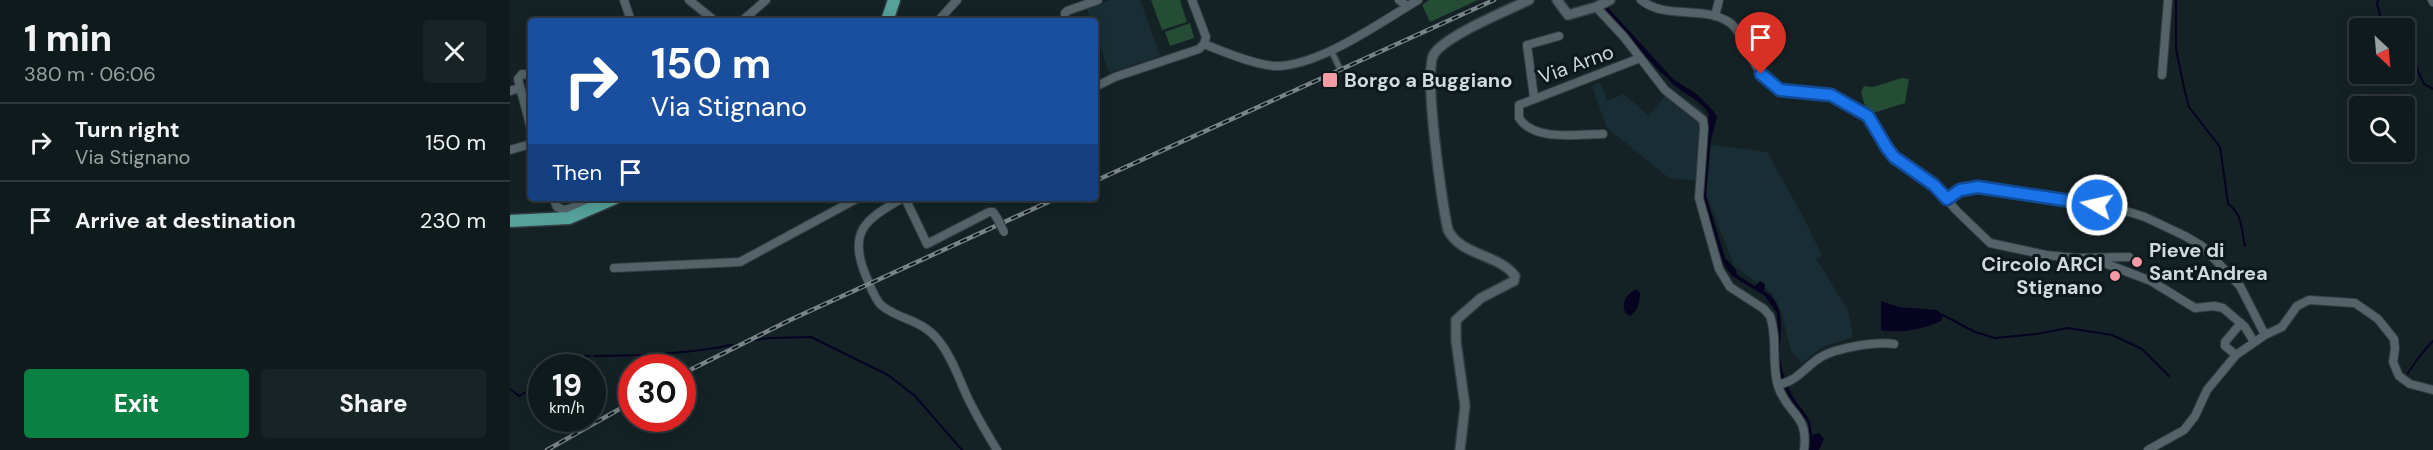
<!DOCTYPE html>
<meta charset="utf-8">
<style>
:root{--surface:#0f1a1c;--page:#182325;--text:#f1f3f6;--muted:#9ba1a3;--line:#2f383b;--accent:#0b8043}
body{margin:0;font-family:"DM Sans",sans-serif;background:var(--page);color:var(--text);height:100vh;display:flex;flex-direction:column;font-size:22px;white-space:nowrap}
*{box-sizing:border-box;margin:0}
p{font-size:20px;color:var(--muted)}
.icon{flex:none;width:33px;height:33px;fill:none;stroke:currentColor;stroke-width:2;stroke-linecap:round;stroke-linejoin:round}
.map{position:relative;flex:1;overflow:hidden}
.side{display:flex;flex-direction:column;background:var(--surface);width:510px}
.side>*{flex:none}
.hud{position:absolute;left:18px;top:18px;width:570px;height:183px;border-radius:6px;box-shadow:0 3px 15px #0003,0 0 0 2px var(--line);background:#1a4fa0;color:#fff;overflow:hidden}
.needle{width:39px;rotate:154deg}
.buttons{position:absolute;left:1839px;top:18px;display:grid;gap:12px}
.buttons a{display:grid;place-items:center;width:66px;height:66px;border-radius:6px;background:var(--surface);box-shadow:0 3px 15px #0003,0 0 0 2px var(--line);font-size:30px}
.speed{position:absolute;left:18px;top:354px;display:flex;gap:12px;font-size:30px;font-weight:700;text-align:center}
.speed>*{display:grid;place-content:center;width:78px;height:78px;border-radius:50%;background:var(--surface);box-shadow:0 3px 15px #0003,0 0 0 2px var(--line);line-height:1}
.speed small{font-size:15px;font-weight:400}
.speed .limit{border:9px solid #d22;background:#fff;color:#111}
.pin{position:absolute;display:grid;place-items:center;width:51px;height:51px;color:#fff;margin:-62px -26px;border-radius:50% 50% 50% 0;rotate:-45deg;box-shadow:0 0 6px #0007}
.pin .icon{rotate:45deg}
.me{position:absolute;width:66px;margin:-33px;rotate:279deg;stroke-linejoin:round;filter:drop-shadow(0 0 4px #0008)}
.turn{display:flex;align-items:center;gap:21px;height:126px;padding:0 24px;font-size:27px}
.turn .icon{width:78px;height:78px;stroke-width:2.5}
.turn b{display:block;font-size:42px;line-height:51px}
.then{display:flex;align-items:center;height:57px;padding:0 24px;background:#0003;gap:12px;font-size:22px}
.round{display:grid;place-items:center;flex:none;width:63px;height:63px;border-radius:6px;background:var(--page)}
.head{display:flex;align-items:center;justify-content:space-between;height:102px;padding:0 24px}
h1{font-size:36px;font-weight:800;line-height:45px}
.cta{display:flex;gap:12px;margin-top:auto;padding:12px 24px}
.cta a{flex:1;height:69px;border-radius:6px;background:var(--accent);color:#fff;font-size:24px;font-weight:800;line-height:69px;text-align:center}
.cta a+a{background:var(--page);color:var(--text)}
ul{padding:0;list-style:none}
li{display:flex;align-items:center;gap:18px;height:78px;padding:0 24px;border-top:2px solid var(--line)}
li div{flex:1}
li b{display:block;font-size:22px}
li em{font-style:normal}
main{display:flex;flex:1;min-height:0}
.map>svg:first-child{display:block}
.built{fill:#192e34}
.green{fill:#254c34}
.water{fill:#060421}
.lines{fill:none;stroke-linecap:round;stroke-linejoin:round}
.stream{stroke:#060421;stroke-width:2}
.pedestrian-casing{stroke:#333c40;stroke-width:8}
.minor-casing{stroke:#333c40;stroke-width:10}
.tertiary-casing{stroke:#333c40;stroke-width:12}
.primary-casing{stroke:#333c40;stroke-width:15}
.pedestrian{stroke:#536368;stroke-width:5}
.minor{stroke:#536368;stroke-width:8}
.tertiary{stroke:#536368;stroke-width:9}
.primary{stroke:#55a19c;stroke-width:12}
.rail-casing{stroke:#788487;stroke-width:4.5}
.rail{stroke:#0b181c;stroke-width:2;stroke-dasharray:7;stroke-linecap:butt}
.minor-bridge-casing{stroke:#333c40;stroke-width:10;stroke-linecap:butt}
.minor-bridge{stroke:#536368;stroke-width:8}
.route-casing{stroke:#114b97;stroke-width:15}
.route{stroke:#1a73e8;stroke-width:10}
.poi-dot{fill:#f49aa3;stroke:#0b181c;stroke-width:2}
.labels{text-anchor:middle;stroke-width:6;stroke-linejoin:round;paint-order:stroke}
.street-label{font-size:20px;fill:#d0d9dc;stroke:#0b181c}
.poi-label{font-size:20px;font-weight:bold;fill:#d0d9dc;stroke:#0b181c;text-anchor:start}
</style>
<main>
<section class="side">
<div class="head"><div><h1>1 min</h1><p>380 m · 06:06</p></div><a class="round"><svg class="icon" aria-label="close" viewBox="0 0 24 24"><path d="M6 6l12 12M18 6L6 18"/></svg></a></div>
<ul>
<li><svg class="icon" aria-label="right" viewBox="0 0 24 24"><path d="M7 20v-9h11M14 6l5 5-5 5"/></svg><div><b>Turn right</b><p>Via Stignano</p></div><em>150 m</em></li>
<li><svg class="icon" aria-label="arrive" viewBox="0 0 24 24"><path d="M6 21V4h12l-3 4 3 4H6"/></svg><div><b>Arrive at destination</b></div><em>230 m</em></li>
</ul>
<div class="cta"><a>Exit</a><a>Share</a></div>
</section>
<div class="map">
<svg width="1923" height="450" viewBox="0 0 1923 450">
<rect width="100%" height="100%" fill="#142226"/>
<path class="built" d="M 601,0 L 630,0 L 650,56 L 599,73 L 585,32 L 585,21 L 581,21 L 577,9 Z
M 1090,82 L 1097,101 L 1114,94 L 1139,116 L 1160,89 L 1190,108 L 1197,116 L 1196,144 L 1257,152 L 1295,220 L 1312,256 L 1306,259 L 1338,310 L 1343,337 L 1312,347 L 1292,363 L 1281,351 L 1272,314 L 1262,293 L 1224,266 L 1197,196 L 1197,182 L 1159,178 L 1097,128 L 1082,86 Z"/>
<path class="green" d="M 641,0 L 670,0 L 677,22 L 652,30 Z
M 919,0 L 968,0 L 920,22 L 912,5 Z
M 680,23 L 684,38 L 660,46 L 655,32 Z
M 1392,78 L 1399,79 L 1395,103 L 1360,114 L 1356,109 L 1351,92 L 1354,86 L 1363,87 Z"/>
<path class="water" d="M 1085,0 L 1091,0 L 1163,79 L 1188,95 L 1204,112 L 1207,117 L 1201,140 L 1196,196 L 1215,258 L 1226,270 L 1227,275 L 1245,286 L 1250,281 L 1255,284 L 1254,291 C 1283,308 1264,343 1272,369 C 1274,377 1278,387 1282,395 C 1291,412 1301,413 1302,435 L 1309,433 L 1314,439 L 1309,450 L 1297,450 L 1299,427 L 1297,421 L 1280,399 L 1270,378 L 1267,365 L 1267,313 L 1255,296 L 1222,276 L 1213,263 L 1195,209 L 1193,195 L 1193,165 L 1199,114 C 1191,100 1177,96 1165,86 C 1160,82 1157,76 1151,73 Z
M 1126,289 L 1130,293 C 1130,302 1128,311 1120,316 C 1107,309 1116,294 1126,289 Z
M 1371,301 L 1389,307 L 1427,310 L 1433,315 L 1431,321 C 1414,329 1389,334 1371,330 Z"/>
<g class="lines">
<path class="stream" d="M 1666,0 L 1666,49 L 1675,92 L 1679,107 L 1710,147 L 1718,204 C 1733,214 1731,230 1735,246
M 1868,0 L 1867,4 L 1874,28
M 1894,52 L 1899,53 L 1914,84 L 1923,89
M 1433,315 L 1465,332 L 1485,338 L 1526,334 L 1558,328 L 1602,335 L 1632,349 L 1659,376
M 245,340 L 259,338 L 301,337 L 378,375 L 405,396 L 452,450
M 84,356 C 131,356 176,354 222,345
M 57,368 L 75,356 L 80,356
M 1898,373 L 1908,358 L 1923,341
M 0,389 L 9,396 L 32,383"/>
<defs>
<path id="pedestrian" d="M 821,50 L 829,67"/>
<path id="minor" d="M 114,0 L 121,21
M 179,0 L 205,21
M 682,0 L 696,37 L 694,44
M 889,0 L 897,6
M 1131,0 C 1155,20 1192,5 1219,22 C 1234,32 1242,68 1259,83 C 1279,100 1303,87 1325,96 C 1335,101 1356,111 1363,121 C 1371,133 1373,146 1384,156 C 1395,166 1409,173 1421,183 C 1431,190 1438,201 1446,210
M 1922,0 L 1923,2
M 1086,7 L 1114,37 L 1155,90 L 1193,120 L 1194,128 L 1189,198 L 1209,269 L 1220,287 L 1254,309 L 1260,316 C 1268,338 1261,363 1268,386 C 1277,415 1299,413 1294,450
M 1205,16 L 1209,0
M 232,21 L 256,0
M 428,21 L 447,0
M 555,21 L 555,13 L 557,11 L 588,0
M 694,44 C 714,52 750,67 770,66 C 814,63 871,22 908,0
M 21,75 L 12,74 L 8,79 L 21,129
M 1652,75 L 1658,0
M 585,87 L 605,77 L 689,49 L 694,44
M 0,91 L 9,88
M 1024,97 L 1017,45 L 1049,36
M 1093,134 C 1069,134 1024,142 1009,118 L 1009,105 L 1130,58
M 0,150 L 21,144
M 43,198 L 47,207 L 54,210 L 85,201
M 393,198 C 356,219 337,231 356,276 C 360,285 364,298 371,305 C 390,321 411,318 429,341 C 441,356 448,376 456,394 C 465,414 476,432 487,450
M 395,198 L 417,244 L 479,212 L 483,212 L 487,218
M 1437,199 L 1450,191 L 1468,187 L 1606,208 L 1635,217 L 1675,236 L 1692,246 L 1730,286 L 1755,335
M 1449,213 L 1480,243 L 1536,255 L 1565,258 L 1619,257
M 1584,259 L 1641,281 L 1685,308 L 1704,306 L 1713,308 L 1735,327 L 1744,342
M 104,268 L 230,262 L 348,198
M 1726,355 L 1715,346 L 1715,342 L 1731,323
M 1268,385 C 1291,379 1293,368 1311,357 C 1326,348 1366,341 1384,344
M 1638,450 L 1674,430 L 1685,416 L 1697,390 L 1726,355 L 1755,335 L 1772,327 L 1787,306 L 1799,300 L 1845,303 L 1868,319 L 1884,339 L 1885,349 L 1883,362 L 1889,376 L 1900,384 L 1923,390"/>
<path id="tertiary" d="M 1047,0 L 1058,15 L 1086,7 L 1100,0
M 950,450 L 955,406 L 946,341 L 946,320 L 971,298 L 1004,281 L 1005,276 C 989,254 951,256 938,230 C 932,204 913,71 924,54 C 935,36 998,10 1019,0"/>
<path id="primary" d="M 377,21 L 384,0
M 0,221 L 59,218 L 105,198"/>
</defs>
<use href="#pedestrian" class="pedestrian-casing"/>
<use href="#minor" class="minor-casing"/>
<use href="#tertiary" class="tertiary-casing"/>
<use href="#primary" class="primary-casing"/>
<use href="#pedestrian" class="pedestrian"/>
<use href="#minor" class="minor"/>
<use href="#tertiary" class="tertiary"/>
<use href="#primary" class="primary"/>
<defs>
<path id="rail" d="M 585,181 L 984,0
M 172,374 L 280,320 L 547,198
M 37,450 L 122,402"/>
</defs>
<use href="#rail" class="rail-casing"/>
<use href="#rail" class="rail"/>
<defs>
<path id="minor-bridge" d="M 487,218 L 494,232"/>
</defs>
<use href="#minor-bridge" class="minor-bridge-casing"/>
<use href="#minor-bridge" class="minor-bridge"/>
</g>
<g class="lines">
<defs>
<path id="route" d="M 1251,74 L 1270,90 L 1321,95 L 1358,116 L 1377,148 L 1384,157 L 1424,185 L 1437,199 L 1450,190 L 1468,187 L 1587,205"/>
</defs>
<use href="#route" class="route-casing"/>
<use href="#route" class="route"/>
</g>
<g class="poi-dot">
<rect x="812" y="72" width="16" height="16" rx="3"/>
<circle cx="1627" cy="262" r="6"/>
<circle cx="1605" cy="276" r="6"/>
</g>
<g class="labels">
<g class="street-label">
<text transform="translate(1066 64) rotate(-20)" y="7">Via Arno</text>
</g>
<g class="poi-label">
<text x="834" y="87">Borgo a Buggiano</text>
<text x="1639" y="257">Pieve di<tspan x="1639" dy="23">Sant'Andrea</tspan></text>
<text x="1593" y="271" text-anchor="end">Circolo ARCI<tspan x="1593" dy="23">Stignano</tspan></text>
</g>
</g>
</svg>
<div class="buttons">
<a><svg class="needle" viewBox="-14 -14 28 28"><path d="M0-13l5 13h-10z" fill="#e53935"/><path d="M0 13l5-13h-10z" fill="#9ba1a3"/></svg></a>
<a><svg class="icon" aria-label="search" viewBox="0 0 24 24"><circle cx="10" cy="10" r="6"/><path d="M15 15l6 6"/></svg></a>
</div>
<div class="speed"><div>19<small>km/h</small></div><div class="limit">30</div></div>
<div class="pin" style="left:1251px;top:74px;background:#d93025"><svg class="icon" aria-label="arrive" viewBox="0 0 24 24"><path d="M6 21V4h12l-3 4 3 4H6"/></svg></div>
<svg class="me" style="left:1587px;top:205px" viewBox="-20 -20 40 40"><circle r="17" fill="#1a73e8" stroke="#fff" stroke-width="3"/><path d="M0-11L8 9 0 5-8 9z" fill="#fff"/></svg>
<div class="hud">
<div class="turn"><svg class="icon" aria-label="right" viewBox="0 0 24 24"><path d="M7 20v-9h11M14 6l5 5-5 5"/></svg><div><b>150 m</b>Via Stignano</div></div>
<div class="then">Then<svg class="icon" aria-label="arrive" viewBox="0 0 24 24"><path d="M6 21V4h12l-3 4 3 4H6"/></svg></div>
</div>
</div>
</main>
